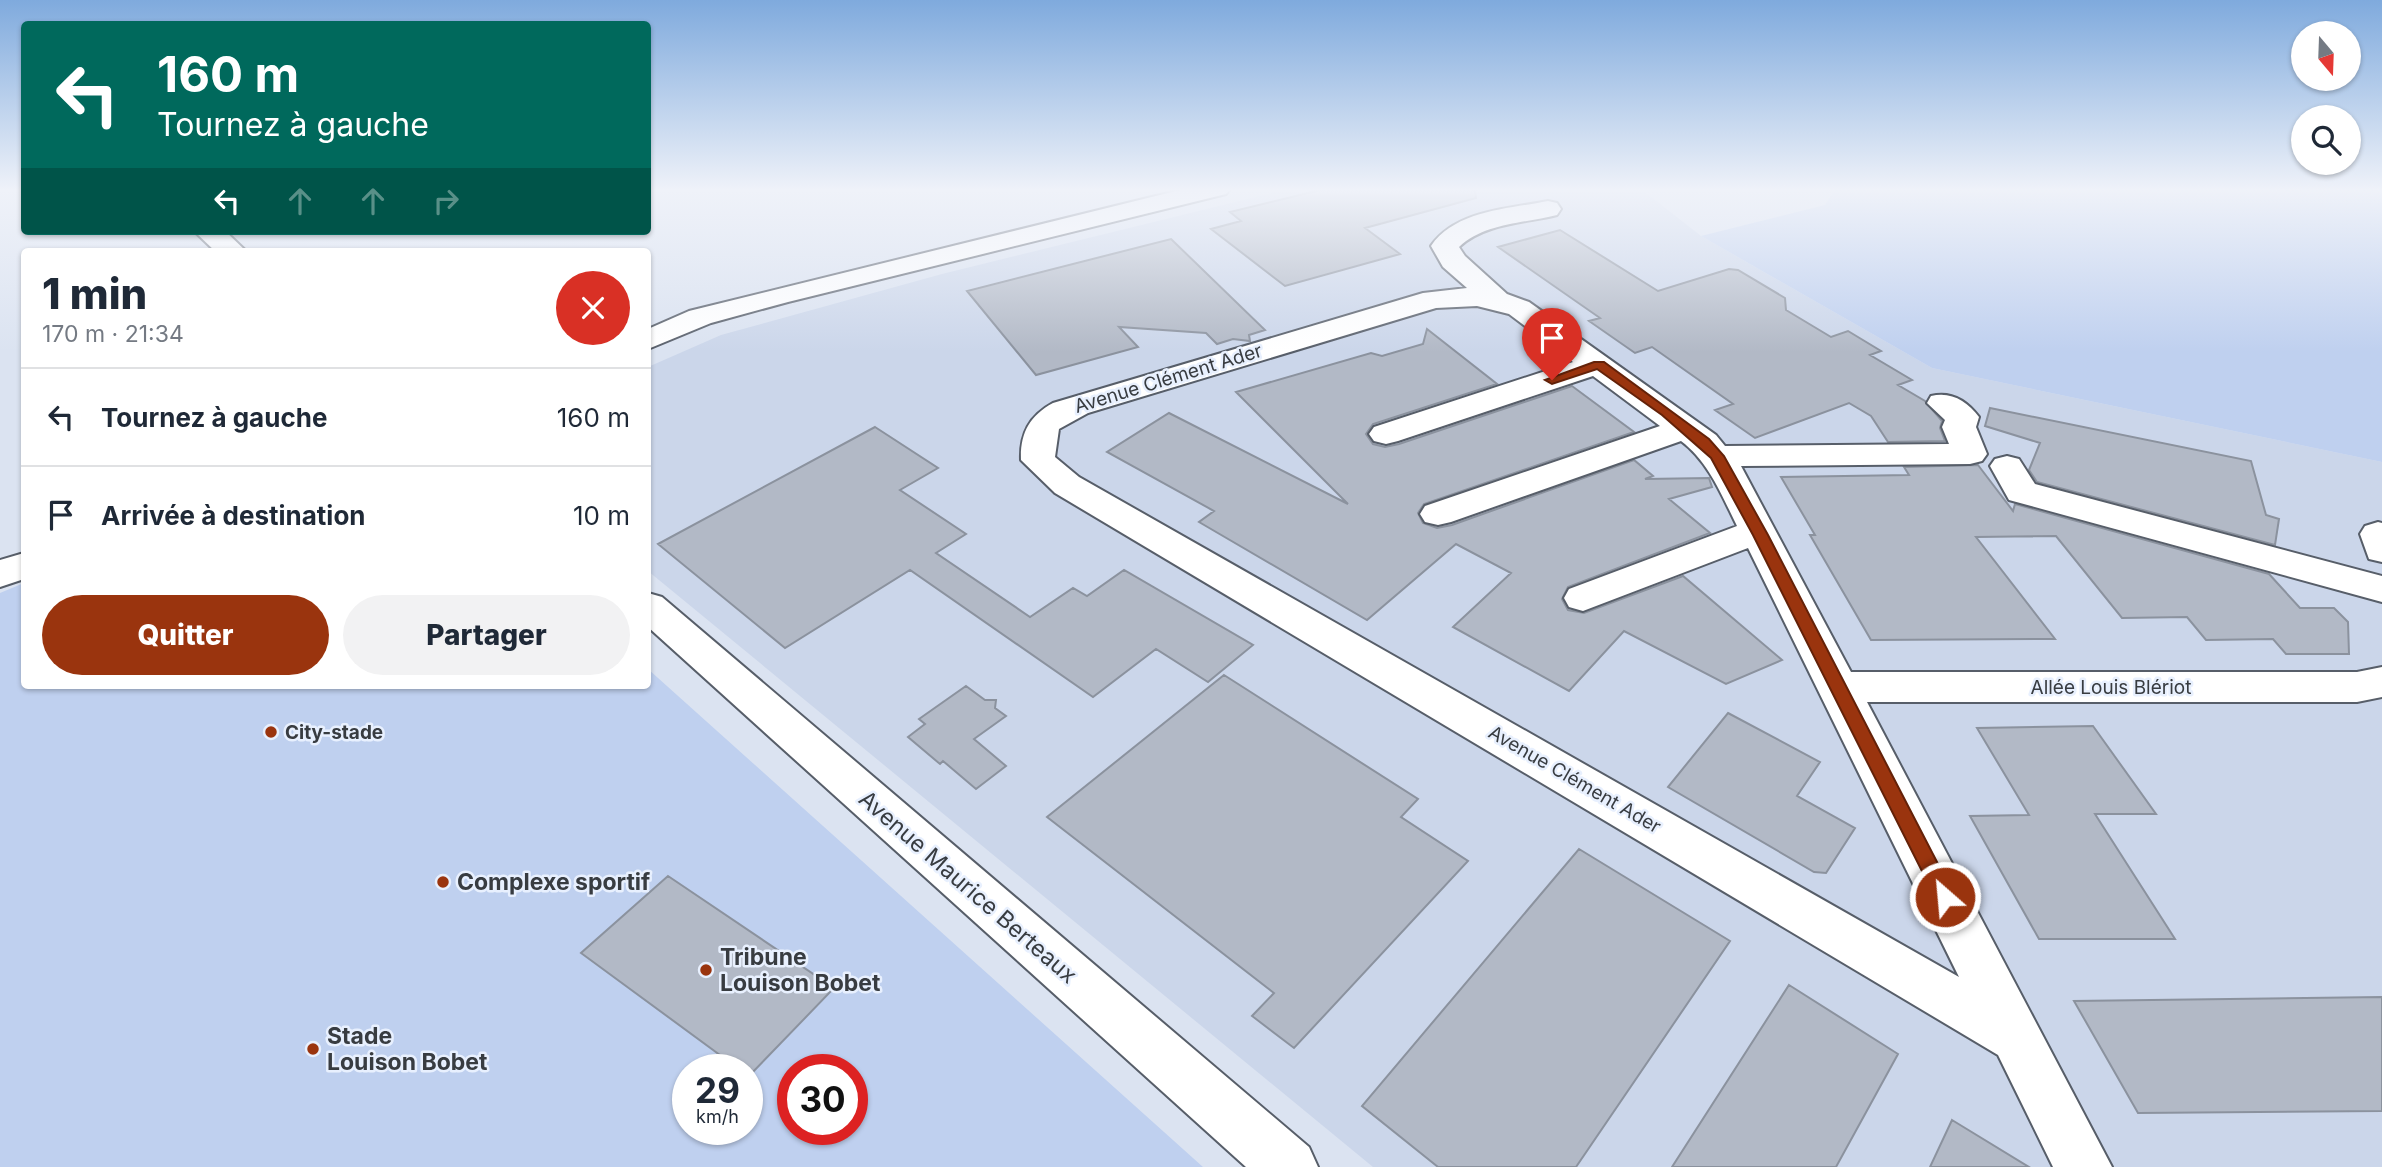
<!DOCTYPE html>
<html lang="fr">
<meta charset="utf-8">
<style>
:root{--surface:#fff;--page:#f2f2f3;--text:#1f2937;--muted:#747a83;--line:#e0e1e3;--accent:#9a340e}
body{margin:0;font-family:Inter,sans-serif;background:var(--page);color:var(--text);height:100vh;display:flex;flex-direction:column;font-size:26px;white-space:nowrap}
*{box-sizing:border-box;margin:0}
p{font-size:23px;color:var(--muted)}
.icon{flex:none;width:38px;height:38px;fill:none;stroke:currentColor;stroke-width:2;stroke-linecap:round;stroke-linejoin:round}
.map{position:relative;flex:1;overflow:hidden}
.sheet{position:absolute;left:21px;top:248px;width:630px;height:441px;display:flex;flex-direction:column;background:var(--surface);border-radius:7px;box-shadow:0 2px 5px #0004}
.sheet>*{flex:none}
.banner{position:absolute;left:21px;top:21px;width:630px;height:214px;border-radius:7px;box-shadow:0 2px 5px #0004;background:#00695c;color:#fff;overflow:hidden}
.needle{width:46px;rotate:161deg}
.controls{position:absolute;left:2291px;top:21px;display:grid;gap:14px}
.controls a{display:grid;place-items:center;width:70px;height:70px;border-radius:50%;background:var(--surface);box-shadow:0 2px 5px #0004;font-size:35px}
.speed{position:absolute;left:672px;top:1054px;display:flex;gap:14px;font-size:35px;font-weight:700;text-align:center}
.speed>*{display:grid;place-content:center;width:91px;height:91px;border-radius:50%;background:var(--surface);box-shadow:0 2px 5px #0004;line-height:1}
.speed small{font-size:18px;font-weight:400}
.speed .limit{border:10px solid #d22;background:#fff;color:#111}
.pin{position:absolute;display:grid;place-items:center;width:60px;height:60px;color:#fff;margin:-72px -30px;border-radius:50% 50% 50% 0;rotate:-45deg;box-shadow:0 0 7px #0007}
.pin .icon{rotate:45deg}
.me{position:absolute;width:77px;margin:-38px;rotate:333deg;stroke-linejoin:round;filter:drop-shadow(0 0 5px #0008)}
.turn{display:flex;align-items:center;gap:24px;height:147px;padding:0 21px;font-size:32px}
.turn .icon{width:91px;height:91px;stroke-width:2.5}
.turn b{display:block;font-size:49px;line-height:60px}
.lanes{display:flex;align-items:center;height:66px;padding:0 21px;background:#0003;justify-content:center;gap:35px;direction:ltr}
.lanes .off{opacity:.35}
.round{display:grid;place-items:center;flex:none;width:74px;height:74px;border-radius:37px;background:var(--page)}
.overview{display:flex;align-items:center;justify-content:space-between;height:119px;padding:0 21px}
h1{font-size:42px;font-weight:800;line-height:52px}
.primary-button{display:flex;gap:14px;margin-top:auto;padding:14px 21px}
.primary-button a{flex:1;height:80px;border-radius:42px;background:var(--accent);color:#fff;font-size:28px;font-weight:800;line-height:80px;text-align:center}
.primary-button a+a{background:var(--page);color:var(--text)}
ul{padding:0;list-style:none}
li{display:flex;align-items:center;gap:21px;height:98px;padding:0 21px;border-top:2px solid var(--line)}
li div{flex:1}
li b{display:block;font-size:26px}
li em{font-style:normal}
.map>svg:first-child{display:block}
.built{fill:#cbd6ea}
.green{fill:#bfd0ef;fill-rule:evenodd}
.building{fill:#b2b9c6;stroke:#8b929e;stroke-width:2}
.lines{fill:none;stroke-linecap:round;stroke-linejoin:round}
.minor-casing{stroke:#575e69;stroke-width:4}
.major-casing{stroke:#575e69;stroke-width:4}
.minor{fill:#fff;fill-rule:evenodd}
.major{fill:#fff;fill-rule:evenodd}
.route{fill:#9a340e;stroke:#642209;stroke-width:2}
.poi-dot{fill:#9a340e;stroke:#e8f0fe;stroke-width:2.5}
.labels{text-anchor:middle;stroke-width:5;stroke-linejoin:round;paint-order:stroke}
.street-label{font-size:19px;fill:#383c41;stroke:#e8f0fe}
.poi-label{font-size:19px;font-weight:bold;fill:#383c41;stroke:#e8f0fe;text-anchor:start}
.near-poi-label{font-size:23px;font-weight:bold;fill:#383c41;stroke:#e8f0fe;text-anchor:start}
.near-street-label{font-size:23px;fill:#383c41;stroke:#e8f0fe}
</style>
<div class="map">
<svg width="2382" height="1167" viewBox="0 0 2382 1167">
<rect width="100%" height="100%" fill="#dbe3f1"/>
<path class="built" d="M 1288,189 L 1641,189 L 1701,236 L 1932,368 L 2382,462 L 2382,1167 L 1373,1167 L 648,571 L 648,367 L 721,335 L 942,274 Z"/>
<path class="green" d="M 1835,189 L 2382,189 L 2382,462 L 1932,368 L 1701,236 L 1825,205 Z
M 24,583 L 24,686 L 648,686 L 648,669 L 1203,1167 L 0,1167 L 0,593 ZM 688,1069 L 747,1069 L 747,1129 L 688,1129 ZM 793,1069 L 852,1069 L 852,1129 L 793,1129 Z"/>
<path class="building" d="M 1324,189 L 1475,189 L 1476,198 L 1365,228 L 1400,254 L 1285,286 L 1211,229 L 1241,221 L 1230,212 Z
M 1560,230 L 1658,291 L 1729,269 L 1738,270 L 1785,298 L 1786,310 L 1831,337 L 1848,331 L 1881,351 L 1870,355 L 1912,380 L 1898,385 L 1925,401 L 1942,421 L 1940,428 L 1945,441 L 1888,442 L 1871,416 L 1849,403 L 1755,438 L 1715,410 L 1733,404 L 1652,347 L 1635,353 L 1589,321 L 1600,318 L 1498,247 Z
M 1171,239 L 1265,330 L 1249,335 L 1250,341 L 1233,339 L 1217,344 L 1206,333 L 1119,327 L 1138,347 L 1036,375 L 967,291 Z
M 1427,329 L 1497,384 L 1373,424 L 1366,434 L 1373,444 L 1385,447 L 1399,444 L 1572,386 L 1634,432 L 1424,504 L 1418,513 L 1423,523 L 1437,528 L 1452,525 L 1634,460 L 1653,476 L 1645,479 L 1709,478 L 1712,487 L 1669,499 L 1710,533 L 1568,587 L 1562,599 L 1568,610 L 1584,613 L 1683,576 L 1782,660 L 1726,684 L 1624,631 L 1569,691 L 1453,627 L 1511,573 L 1456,544 L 1367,620 L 1199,522 L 1214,511 L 1107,452 L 1169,413 L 1348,504 L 1236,392 L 1371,353 L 1382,356 L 1423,344 Z
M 1990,408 L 2251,461 L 2266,515 L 2279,519 L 2275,545 L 2037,482 L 2029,470 L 2040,443 L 1985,426 Z
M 875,427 L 938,468 L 900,490 L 966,534 L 936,553 L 1030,617 L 1073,588 L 1087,596 L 1124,570 L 1253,645 L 1208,682 L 1156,649 L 1093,697 L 910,570 L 785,648 L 658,544 Z
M 1978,465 L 2013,511 L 2015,504 L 2269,574 L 2300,608 L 2334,608 L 2348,622 L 2349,654 L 2286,654 L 2273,639 L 2206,640 L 2187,617 L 2122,618 L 2056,536 L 1976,537 L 2055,639 L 1871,640 L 1810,535 L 1815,535 L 1781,477 L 1909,475 L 1904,467 Z
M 1224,675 L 1418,799 L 1401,817 L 1468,861 L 1294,1048 L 1252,1016 L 1274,993 L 1047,817 Z
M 966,686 L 985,700 L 996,700 L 995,708 L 1006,716 L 974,739 L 1006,766 L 976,789 L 943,761 L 940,764 L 908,737 L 925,724 L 919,719 Z
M 1728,713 L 1820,762 L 1797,796 L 1855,828 L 1826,873 L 1814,872 L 1668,787 Z
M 2093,726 L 2156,814 L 2095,814 L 2175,939 L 2039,939 L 1970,816 L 2029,815 L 1977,728 Z
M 1579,849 L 1730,941 L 1576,1167 L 1438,1167 L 1362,1106 Z
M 668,876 L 834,988 L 749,1076 L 747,1069 L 739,1069 L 581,953 Z
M 1789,985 L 1898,1054 L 1836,1167 L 1672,1167 Z
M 2382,997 L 2382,1111 L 2138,1113 L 2074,1001 Z
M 1952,1120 L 2029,1167 L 1930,1167 Z"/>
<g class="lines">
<defs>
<path id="minor" d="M 1548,201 L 1557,203 L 1561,209 L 1557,215 C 1526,223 1484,223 1459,247 L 1465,256 L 1507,294 L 1529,302 L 1716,435 L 1725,446 L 1949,444 L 1942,427 L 1945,420 L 1927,403 L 1931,396 C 1951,391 1967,401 1979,417 L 1976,427 L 1987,454 L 1982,461 L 1970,464 L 1741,466 L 1851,672 L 2357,672 L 2382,667 L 2382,697 L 2357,702 L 1867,702 L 2112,1167 L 2053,1167 L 1998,1055 L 1055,493 L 1021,460 C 1020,434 1029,416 1053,403 L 1423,293 L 1467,288 L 1443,267 L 1431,246 C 1456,210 1509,209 1548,201 ZM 1477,306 L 1509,314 L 1573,362 L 1374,427 L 1369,434 L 1374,441 L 1386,444 L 1398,441 L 1593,376 L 1660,426 L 1425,506 L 1420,514 L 1425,522 L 1438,525 L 1451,522 L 1681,441 C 1709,462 1722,496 1737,526 L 1569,589 L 1564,598 L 1569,607 L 1583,611 L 1748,548 L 1959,977 L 1079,477 L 1055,457 L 1059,429 L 1088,413 L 1436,308 Z
M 2007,456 L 2019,459 L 2035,484 L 2382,576 L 2382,602 L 2009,500 L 1990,466 L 1995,459 Z
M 2378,522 L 2382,523 L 2382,562 L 2369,559 L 2360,534 L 2365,526 Z
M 24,553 L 24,579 L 0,587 L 0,560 Z"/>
<path id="major" d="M 1184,189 L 1230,189 L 1226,194 L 788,302 L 711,323 L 648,349 L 648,329 L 689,311 Z
M 194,231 L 225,231 L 247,252 L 216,252 Z
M 648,593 L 662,597 L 1309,1147 L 1318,1167 L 1246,1167 L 648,627 Z"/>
</defs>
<use href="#minor" class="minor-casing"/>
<use href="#major" class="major-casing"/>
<use href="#minor" class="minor"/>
<use href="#major" class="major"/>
</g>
<linearGradient id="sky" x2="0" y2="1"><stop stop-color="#7faadd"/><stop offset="0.54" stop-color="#eff2f9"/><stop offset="1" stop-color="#eff2f9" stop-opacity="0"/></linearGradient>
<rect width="2382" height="352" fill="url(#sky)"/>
<path class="route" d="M 1594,362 L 1604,362 L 1709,439 L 1724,456 L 1768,535 L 1952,891 L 1955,897 L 1952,903 L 1945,906 L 1938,903 L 1753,535 L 1711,458 L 1662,415 L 1597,369 L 1552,384 L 1545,380 Z"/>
<g class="poi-dot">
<circle cx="271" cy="732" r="7"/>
<circle cx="443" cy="882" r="7"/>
<circle cx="706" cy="970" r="7"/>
<circle cx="313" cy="1049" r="7"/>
</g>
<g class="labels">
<g class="street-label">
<text transform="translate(1168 378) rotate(-17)" y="7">Avenue Clément Ader</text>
<text x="2111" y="694">Allée Louis Blériot</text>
<text transform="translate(1575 779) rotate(30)" y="7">Avenue Clément Ader</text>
</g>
<g class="poi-label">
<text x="285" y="739">City-stade</text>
</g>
<g class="near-poi-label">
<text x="457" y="890">Complexe sportif</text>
<text x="720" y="965">Tribune<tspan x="720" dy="26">Louison Bobet</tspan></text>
<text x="327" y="1044">Stade<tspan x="327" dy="26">Louison Bobet</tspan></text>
</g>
<g class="near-street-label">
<text transform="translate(968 887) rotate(41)" y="8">Avenue Maurice Berteaux</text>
</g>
</g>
</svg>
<div class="controls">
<a><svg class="needle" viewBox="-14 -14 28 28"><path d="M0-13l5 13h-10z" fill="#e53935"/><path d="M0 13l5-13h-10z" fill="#747a83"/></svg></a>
<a><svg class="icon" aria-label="search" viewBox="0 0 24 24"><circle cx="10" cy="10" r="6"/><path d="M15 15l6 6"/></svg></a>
</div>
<div class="speed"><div>29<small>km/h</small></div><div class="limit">30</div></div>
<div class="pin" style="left:1552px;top:380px;background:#d93025"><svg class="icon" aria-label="arrive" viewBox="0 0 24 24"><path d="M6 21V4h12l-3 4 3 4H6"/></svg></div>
<svg class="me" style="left:1945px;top:897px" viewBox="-20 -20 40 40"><circle r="17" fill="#9a340e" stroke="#fff" stroke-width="3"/><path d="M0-11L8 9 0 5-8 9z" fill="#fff"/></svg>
<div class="banner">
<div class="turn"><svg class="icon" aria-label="left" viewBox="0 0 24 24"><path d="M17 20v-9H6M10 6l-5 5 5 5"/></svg><div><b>160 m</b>Tournez à gauche</div></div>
<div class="lanes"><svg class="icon" aria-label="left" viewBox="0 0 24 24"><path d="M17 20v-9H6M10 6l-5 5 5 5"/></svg><svg class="icon off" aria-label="ahead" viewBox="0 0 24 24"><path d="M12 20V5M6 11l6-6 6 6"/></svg><svg class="icon off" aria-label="ahead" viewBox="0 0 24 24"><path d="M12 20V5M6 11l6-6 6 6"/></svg><svg class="icon off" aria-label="right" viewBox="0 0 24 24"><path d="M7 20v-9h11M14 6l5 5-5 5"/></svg></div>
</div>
<section class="sheet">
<div class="overview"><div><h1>1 min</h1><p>170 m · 21:34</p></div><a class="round" style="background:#d93025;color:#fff"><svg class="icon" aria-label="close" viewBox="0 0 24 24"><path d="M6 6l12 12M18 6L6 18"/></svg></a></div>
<ul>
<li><svg class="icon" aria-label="left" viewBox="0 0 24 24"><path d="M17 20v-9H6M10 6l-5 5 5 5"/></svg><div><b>Tournez à gauche</b></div><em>160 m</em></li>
<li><svg class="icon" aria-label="arrive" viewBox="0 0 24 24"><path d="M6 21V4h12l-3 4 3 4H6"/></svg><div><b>Arrivée à destination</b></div><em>10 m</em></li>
</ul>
<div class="primary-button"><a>Quitter</a><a>Partager</a></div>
</section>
</div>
